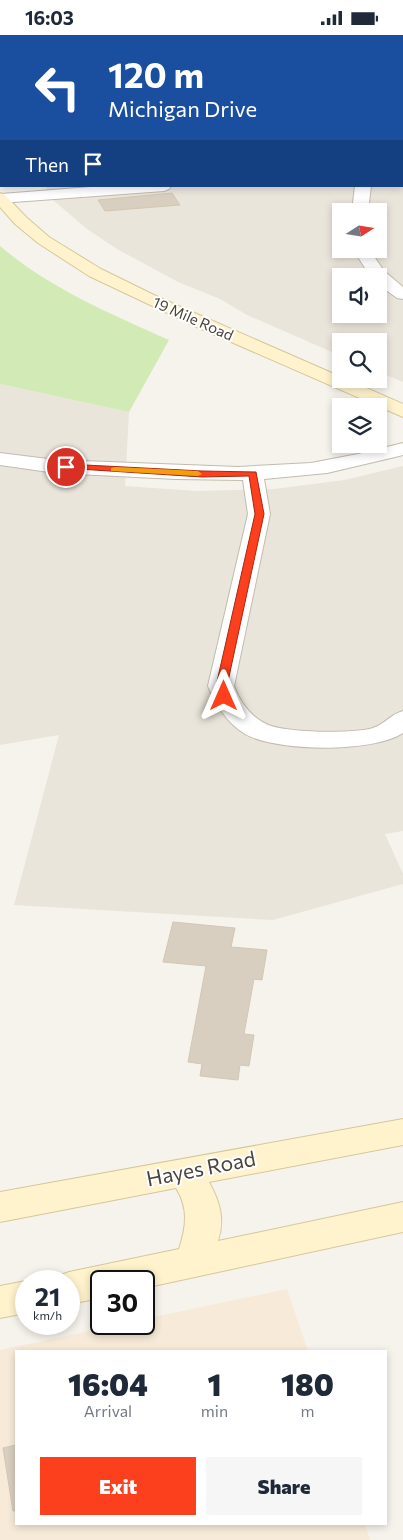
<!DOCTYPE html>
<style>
:root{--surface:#fff;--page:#f6f6f7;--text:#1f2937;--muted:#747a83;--accent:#fc3f1d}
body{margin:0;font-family:Commissioner,sans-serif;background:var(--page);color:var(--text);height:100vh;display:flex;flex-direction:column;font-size:19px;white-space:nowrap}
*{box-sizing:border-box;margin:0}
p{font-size:16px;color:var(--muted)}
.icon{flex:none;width:28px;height:28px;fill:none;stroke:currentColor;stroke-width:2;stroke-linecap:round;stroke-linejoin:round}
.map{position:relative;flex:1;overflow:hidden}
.side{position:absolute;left:15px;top:1315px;width:372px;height:175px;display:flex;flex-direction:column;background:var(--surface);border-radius:0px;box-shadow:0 2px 8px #0003}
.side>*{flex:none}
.top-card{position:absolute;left:0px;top:0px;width:404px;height:152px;box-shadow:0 2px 8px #0003;background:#1a4fa0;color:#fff;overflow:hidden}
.needle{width:32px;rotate:78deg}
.controls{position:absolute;left:332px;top:168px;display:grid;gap:10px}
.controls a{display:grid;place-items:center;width:55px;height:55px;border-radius:0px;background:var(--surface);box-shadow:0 2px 8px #0003;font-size:25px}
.speed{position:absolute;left:15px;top:1235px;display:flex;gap:10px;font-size:25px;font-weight:700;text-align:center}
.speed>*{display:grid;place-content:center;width:65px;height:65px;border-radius:50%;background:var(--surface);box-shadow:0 2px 8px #0003;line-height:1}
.speed small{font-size:12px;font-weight:400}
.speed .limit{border:2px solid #111;border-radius:8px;background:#fff;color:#111}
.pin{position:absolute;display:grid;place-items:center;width:42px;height:42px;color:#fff;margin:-21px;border:2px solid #fff;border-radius:50%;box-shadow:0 1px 5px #0007}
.me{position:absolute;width:55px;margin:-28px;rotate:0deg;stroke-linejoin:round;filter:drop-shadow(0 0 4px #0008)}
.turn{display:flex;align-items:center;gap:18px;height:105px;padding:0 25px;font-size:22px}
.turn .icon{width:65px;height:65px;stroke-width:2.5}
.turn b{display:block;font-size:35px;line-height:42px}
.then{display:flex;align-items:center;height:48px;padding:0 25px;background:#0003;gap:10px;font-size:19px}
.eta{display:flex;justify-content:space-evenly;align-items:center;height:85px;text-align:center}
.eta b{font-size:30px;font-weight:800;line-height:35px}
.cta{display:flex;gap:10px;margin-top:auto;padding:10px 25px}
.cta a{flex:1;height:58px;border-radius:0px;background:var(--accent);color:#fff;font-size:20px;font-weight:800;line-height:58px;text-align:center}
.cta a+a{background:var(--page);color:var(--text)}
.status{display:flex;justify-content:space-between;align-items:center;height:35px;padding:0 25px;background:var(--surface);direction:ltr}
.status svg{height:14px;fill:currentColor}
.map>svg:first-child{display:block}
.residential{fill:#eae5da;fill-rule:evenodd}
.commercial{fill:#f7ead8}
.green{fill:#d2eab5}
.building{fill:#d8cfc1;stroke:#d3c7b4}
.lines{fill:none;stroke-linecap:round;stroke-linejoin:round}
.street-casing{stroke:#c2bbae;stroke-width:2}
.secondary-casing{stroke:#d6c79b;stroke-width:2}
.street{fill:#fff;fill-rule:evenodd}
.secondary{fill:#fff3cd;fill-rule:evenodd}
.route{fill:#fc3f1d;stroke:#a42913}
.slow{fill:#f59e0b}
.labels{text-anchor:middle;stroke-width:4;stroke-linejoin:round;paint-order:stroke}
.far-street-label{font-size:15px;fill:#4b4439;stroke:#fff}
.near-street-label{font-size:21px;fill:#4b4439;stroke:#fff}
</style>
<div class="status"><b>16:03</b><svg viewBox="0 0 49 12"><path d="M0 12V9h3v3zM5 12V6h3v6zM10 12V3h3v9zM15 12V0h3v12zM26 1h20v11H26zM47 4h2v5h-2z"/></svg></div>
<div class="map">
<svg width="403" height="1505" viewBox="0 0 403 1505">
<rect width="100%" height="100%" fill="#f6f3ec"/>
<path class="residential" d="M 0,0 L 403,0 L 403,347 L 379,337 L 379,306 L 341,306 L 341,321 L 247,280 L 220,264 L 178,247 L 117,214 L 87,194 L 53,165 L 45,151 L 402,151 L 402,1 L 1,1 L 1,73 ZM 341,176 L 379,176 L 379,214 L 341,214 ZM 341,241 L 379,241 L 379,279 L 341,279 Z
M 0,349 L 129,377 L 125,451 L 196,456 L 274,454 L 344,445 L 403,431 L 403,796 L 385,799 L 403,839 L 403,849 L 273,885 L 14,870 L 59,700 L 0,710 Z"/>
<path class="commercial" d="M 287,1254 L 308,1316 L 16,1316 L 16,1489 L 365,1489 L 370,1505 L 0,1505 L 0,1315 L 123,1289 L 144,1289 L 144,1284 Z"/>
<path class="green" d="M 0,211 C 49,253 111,279 169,305 L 129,377 L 0,349 Z"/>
<path class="building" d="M 88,0 L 149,0 L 150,1 L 89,1 Z
M 172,158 L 180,170 L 105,176 L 98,165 Z
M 173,887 L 235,893 L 231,912 L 267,915 L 262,945 L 254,944 L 244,999 L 254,1000 L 249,1031 L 240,1030 L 238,1045 L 200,1041 L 202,1029 L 188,1027 L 206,931 L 163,927 Z
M 16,1410 L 16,1476 L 13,1476 L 3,1413 Z"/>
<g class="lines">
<defs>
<path id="street" d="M 402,13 L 403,13 L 403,21 L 402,21 Z
M 0,23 L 1,23 L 1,31 L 0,31 Z
M 0,85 L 1,85 L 1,93 L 0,93 Z
M 402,105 L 403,105 L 403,113 L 402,113 Z
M 103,151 L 171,151 L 169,154 L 164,156 L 0,168 L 1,159 Z
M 355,151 L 371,151 L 368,176 L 352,176 Z
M 353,214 L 369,214 L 384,236 L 403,252 L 403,264 L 397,263 L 379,250 L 379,241 L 370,241 Z
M 403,408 L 403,420 L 395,422 L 327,438 L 264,444 L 270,479 L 234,651 C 240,667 250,681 266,689 C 284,698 353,699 373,693 C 385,689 391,679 403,676 L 403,698 C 372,718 277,717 245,699 C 228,689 215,669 208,651 L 248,479 L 243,445 L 176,444 L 56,438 L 0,430 L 0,418 L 56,425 L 238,432 L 311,428 L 358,419 Z"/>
<path id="secondary" d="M 0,158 L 5,160 L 26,182 L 49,202 L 101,234 L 156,261 L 341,342 L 341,344 L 346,344 L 403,369 L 403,382 L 199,293 L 89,241 L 38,208 L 15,189 L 0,172 Z
M 403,1084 L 403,1110 L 209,1147 C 220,1167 225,1184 218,1206 L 403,1167 L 403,1197 L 144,1253 L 144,1246 L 101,1246 L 101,1263 L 69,1269 L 69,1246 L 53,1246 L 56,1242 L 69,1237 L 179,1214 C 186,1192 189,1174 176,1153 L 0,1187 L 0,1157 Z
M 26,1246 L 26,1278 L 0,1283 L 0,1251 Z"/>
</defs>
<use href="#street" class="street-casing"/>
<use href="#secondary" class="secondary-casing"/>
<use href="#street" class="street"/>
<use href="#secondary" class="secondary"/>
</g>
<path class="route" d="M 66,429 L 202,436 L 256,437 L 264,479 L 227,651 L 230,661 L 228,664 L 221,664 L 216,651 L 255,479 L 249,441 L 202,442 L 63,433 L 61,432 Z"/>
<path class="slow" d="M 115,432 L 198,436 L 202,439 L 198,441 L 111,436 L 111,433 Z"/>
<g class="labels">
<g class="far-street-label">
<text transform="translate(193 284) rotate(24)" y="5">19 Mile Road</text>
</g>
<g class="near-street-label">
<text transform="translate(201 1134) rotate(-11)" y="7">Hayes Road</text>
</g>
</g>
</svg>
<div class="controls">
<a><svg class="needle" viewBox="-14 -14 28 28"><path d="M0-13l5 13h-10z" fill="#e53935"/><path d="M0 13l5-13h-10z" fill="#747a83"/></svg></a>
<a><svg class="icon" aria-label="sound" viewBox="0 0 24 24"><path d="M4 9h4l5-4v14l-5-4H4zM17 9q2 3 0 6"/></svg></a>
<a><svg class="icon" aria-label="search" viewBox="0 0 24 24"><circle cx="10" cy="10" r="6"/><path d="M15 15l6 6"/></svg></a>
<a><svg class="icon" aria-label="layers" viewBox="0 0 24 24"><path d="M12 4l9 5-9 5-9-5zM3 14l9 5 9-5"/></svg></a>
</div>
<div class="speed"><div>21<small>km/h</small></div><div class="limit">30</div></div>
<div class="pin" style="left:66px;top:432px;background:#d93025"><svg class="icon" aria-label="arrive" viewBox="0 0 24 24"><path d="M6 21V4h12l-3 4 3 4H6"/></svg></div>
<svg class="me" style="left:224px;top:661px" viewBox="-20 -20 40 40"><path d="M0-17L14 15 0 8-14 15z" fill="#fc3f1d" stroke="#fff" stroke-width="4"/></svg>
<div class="top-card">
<div class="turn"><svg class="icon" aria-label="left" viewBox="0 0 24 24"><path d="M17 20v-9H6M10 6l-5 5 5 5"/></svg><div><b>120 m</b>Michigan Drive</div></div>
<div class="then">Then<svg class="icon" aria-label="arrive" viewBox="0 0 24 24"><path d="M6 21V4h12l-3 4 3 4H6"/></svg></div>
</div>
<section class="side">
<div class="eta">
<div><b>16:04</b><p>Arrival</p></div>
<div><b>1</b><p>min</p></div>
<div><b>180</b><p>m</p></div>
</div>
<div class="cta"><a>Exit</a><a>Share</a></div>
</section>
</div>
